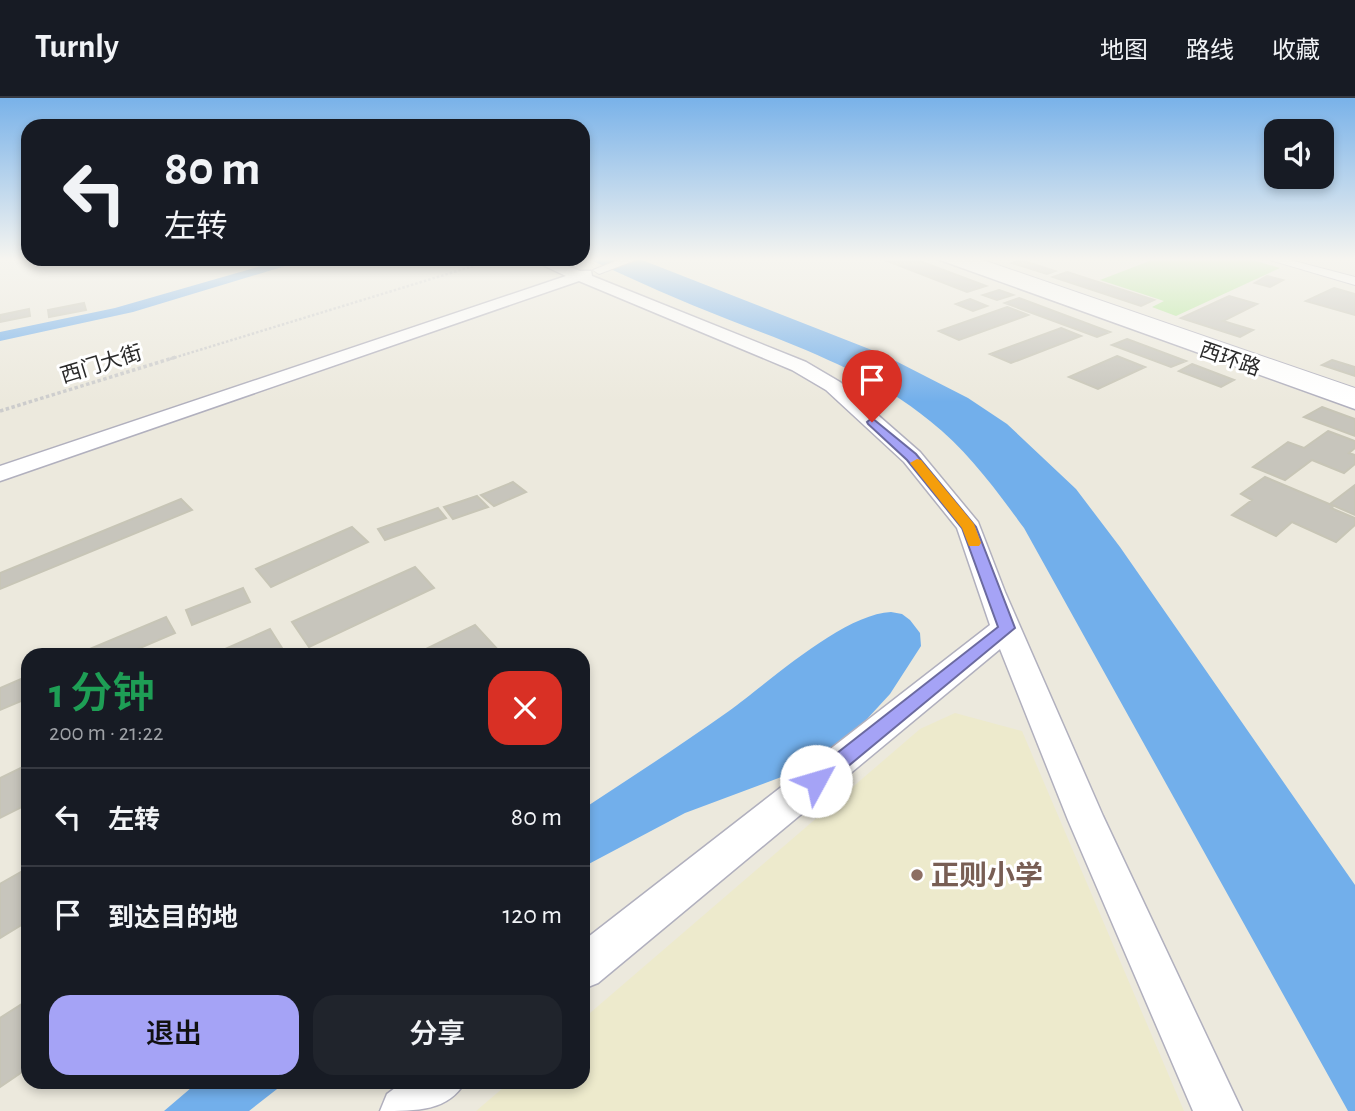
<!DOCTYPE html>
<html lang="zh">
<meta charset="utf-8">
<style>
:root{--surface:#171b24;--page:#20242c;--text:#f1f3f6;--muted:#9ea1a6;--line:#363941;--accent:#a5a3f6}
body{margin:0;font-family:"Alegreya Sans","Noto Sans SC",sans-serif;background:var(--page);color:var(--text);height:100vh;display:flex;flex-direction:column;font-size:26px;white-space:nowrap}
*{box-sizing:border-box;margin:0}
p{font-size:23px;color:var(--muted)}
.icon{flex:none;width:38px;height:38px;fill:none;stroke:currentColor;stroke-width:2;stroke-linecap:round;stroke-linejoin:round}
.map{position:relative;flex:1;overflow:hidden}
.side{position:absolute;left:21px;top:550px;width:569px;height:441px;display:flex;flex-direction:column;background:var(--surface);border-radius:21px;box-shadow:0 4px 10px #0003}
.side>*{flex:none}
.hud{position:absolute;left:21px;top:21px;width:569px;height:147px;border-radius:21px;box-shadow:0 4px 10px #0003;background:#171b24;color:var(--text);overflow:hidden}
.buttons{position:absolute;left:1264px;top:21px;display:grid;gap:14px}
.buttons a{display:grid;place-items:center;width:70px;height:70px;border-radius:14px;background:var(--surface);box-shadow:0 4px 10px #0003;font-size:35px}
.pin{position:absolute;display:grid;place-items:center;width:60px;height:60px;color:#fff;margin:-72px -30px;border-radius:50% 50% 50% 0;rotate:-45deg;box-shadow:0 0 7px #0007}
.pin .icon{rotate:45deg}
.me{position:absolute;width:77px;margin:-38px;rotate:51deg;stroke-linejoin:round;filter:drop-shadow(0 0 5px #0008)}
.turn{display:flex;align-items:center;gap:24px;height:147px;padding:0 28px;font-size:32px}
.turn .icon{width:91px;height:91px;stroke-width:2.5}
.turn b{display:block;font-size:49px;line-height:60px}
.round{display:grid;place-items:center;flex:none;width:74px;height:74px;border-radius:21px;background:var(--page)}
.head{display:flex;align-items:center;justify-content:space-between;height:119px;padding:0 28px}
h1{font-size:42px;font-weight:600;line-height:52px;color:#1e9e55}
.cta{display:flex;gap:14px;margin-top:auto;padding:14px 28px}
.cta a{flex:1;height:80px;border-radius:21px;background:var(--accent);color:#111;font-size:28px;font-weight:600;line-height:80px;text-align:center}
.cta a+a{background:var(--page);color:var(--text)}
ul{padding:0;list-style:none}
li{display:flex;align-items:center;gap:21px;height:98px;padding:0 28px;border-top:2px solid var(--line)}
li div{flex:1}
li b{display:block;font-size:26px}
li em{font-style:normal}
header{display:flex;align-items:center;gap:42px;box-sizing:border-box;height:98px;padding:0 35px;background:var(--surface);border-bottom:2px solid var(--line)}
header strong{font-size:33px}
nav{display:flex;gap:38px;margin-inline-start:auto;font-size:24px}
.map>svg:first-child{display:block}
.education{fill:#edeacc}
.pitch{fill:#b2e896}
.water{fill:#72afeb}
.building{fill:#c7c5bc;stroke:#c7c5b6;stroke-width:2}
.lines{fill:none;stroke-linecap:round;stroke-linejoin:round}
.minor-casing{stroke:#b1b0be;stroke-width:2}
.tertiary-casing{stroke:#b1b0be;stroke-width:3}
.secondary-casing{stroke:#b1b0be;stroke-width:2}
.path-far1{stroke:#ccc;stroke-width:2.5;stroke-dasharray:2.5 2;stroke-linecap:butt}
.path{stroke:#ccc;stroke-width:3.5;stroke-dasharray:3.5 2.5;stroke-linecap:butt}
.minor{fill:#fff;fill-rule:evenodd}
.tertiary{fill:#fff;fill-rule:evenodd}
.secondary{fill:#fff;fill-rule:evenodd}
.route{fill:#a5a3f6;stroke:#6b6aa0;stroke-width:2}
.slow{fill:#f59e0b}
.education-dot{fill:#8d6e63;stroke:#fff;stroke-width:2.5}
.labels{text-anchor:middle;stroke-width:6;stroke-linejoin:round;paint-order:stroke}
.far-street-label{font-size:21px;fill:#2a2a2a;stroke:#fff}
.near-education-label{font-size:28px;font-weight:bold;fill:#785e54;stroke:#fff;text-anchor:start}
</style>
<header>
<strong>Turnly</strong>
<nav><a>地图</a><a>路线</a><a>收藏</a></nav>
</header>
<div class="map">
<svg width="1355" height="1013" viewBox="0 0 1355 1013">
<rect width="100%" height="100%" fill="#ece9dd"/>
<path class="education" d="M 955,615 L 1022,633 L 1184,1013 L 476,1013 L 510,984 L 583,984 L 583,921 L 920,631 Z"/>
<path class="pitch" d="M 1152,162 L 1253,162 L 1280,170 L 1176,218 L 1152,209 L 1164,203 L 1100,182 Z"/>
<path class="water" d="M 282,162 L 305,162 L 133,214 L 0,243 L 0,234 L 115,210 Z
M 591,162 L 642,162 L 882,256 L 968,300 L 1007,326 L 1076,391 L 1120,449 L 1355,787 L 1355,1013 L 1348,1013 L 1024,430 C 996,392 968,353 930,323 C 870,274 799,249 727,221 C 681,203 636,183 591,162 Z
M 891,514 L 902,516 L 910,522 L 920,535 L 921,548 L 890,596 L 855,634 L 800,672 L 685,715 L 583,769 L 583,711 C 632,679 681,647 729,613 C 769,584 843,516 891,514 Z
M 198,984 L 286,984 L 249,1013 L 164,1013 Z"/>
<path class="building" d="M 885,162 L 917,162 L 986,188 L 967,194 Z
M 1021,162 L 1055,173 L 1047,176 L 1012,165 Z
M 1067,174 L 1154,202 L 1141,208 L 1053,179 Z
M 1267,178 L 1283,182 L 1270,189 L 1255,185 Z
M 1334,190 L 1355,196 L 1355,217 L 1306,203 Z
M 999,192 L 1013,197 L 997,202 L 983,197 Z
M 1229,198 L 1257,206 L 1223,223 L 1253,232 L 1240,239 L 1181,220 Z
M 1019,200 L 1110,234 L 1097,239 L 1005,205 Z
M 970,201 L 987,208 L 973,213 L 956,206 Z
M 84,205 L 86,212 L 49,219 L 48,212 Z
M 1007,209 L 1028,217 L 959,242 L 939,233 Z
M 29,211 L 30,218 L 0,224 L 0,217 Z
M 1061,230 L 1081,238 L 1011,265 L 990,256 Z
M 1127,241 L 1186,263 L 1171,269 L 1112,247 Z
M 1117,258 L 1145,269 L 1098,291 L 1069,279 Z
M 1332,262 L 1355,269 L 1355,278 L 1322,267 Z
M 1192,266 L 1234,282 L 1221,289 L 1179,273 Z
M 1322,309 L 1355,321 L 1355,338 L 1304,319 Z
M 1328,333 L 1355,343 L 1355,350 L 1349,355 L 1355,357 L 1355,366 L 1344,375 L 1312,362 L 1285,382 L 1253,369 L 1288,344 L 1304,350 Z
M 1265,379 L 1334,408 L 1331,410 L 1355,420 L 1355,427 L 1336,444 L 1292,424 L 1276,438 L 1232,417 L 1252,402 L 1241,396 Z
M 513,384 L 526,394 L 494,408 L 481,397 Z
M 1355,387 L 1355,417 L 1330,406 Z
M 477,398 L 488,409 L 453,421 L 444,409 Z
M 181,401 L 192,412 L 0,491 L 0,475 Z
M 438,410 L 446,420 L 385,442 L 378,431 Z
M 352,429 L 368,444 L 271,489 L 256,471 Z
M 415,469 L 434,490 L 309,549 L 292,524 Z
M 243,490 L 250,504 L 192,527 L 186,512 Z
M 166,519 L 175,535 L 126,556 L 78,556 Z
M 475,527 L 498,552 L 489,556 L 416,556 Z
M 270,531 L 282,550 L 269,556 L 214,556 Z
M 28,578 L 28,600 L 0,612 L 0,590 Z
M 23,669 L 28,683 L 28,706 L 0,720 L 0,680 Z
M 28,770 L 28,823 L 0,840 L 0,786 Z
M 28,902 L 28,970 L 0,989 L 0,920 Z"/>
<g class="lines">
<defs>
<path id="minor" d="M 618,162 L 636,162 L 599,176 L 593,172 Z
M 1270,162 L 1290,162 L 1355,179 L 1355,187 Z"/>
<path id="tertiary" d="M 532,162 L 552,162 L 580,173 L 591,173 L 592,178 L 806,264 L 840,284 L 920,354 L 978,424 L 1005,494 L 1103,718 L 1242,1013 L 1193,1013 L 1068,722 L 1000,551 L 598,885 L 583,891 L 583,843 L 990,527 L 957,430 L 904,364 L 826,292 L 792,272 L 579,183 L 0,383 L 0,368 L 566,178 Z
M 940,162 L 961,162 L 1355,298 L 1355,311 Z
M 403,984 L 465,984 C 448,1013 418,1013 380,1013 L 387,996 Z"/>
<path id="secondary" d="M 959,162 L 983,162 L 1355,290 L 1355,304 L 961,165 Z"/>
</defs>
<use href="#minor" class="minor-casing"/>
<use href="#tertiary" class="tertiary-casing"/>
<use href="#secondary" class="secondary-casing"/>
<path class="path-far1" d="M 170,261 L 493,162"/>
<path class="path" d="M 0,313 L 176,259"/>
<use href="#minor" class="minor"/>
<use href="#tertiary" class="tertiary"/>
<use href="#secondary" class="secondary"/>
</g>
<linearGradient id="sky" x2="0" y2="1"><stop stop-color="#79b2e9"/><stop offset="0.53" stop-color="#f6f5f0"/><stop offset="1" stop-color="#f6f5f0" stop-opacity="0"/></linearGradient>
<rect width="1355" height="304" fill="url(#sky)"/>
<path class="route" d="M 872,320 L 916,356 L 976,429 L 1015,530 L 823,689 L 816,692 L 809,689 L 806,683 L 809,677 L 998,529 L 962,430 L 907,362 L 868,326 L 867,324 Z"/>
<path class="slow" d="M 917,361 L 921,362 L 974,426 L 981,445 L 979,448 L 969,448 L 962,430 L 910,365 Z"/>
<circle class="education-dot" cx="917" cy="777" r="7"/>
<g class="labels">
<g class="far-street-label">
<text transform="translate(1230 261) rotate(19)" y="7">西环路</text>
<text transform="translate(101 266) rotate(-17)" y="7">西门大街</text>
</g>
<g class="near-education-label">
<text x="931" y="787">正则小学</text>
</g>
</g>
</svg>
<div class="buttons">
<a><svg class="icon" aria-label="sound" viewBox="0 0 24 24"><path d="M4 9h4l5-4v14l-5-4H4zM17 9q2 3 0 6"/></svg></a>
</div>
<div class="pin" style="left:872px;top:324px;background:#d93025"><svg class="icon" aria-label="arrive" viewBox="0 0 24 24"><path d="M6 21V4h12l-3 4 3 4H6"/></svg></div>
<svg class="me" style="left:816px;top:683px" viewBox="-20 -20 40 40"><circle r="19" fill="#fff"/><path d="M0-13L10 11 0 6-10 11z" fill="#a5a3f6"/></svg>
<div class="hud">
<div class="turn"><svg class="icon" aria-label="left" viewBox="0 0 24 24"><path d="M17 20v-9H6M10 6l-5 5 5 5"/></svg><div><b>80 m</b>左转</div></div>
</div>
<section class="side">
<div class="head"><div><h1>1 分钟</h1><p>200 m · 21:22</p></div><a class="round" style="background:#d93025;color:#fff"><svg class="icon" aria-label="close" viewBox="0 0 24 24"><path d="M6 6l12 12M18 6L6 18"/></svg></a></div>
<ul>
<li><svg class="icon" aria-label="left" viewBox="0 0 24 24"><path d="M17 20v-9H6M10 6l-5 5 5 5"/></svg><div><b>左转</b></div><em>80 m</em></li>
<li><svg class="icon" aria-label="arrive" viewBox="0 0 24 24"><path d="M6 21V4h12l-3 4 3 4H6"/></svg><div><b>到达目的地</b></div><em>120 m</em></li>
</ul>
<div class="cta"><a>退出</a><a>分享</a></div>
</section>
</div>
